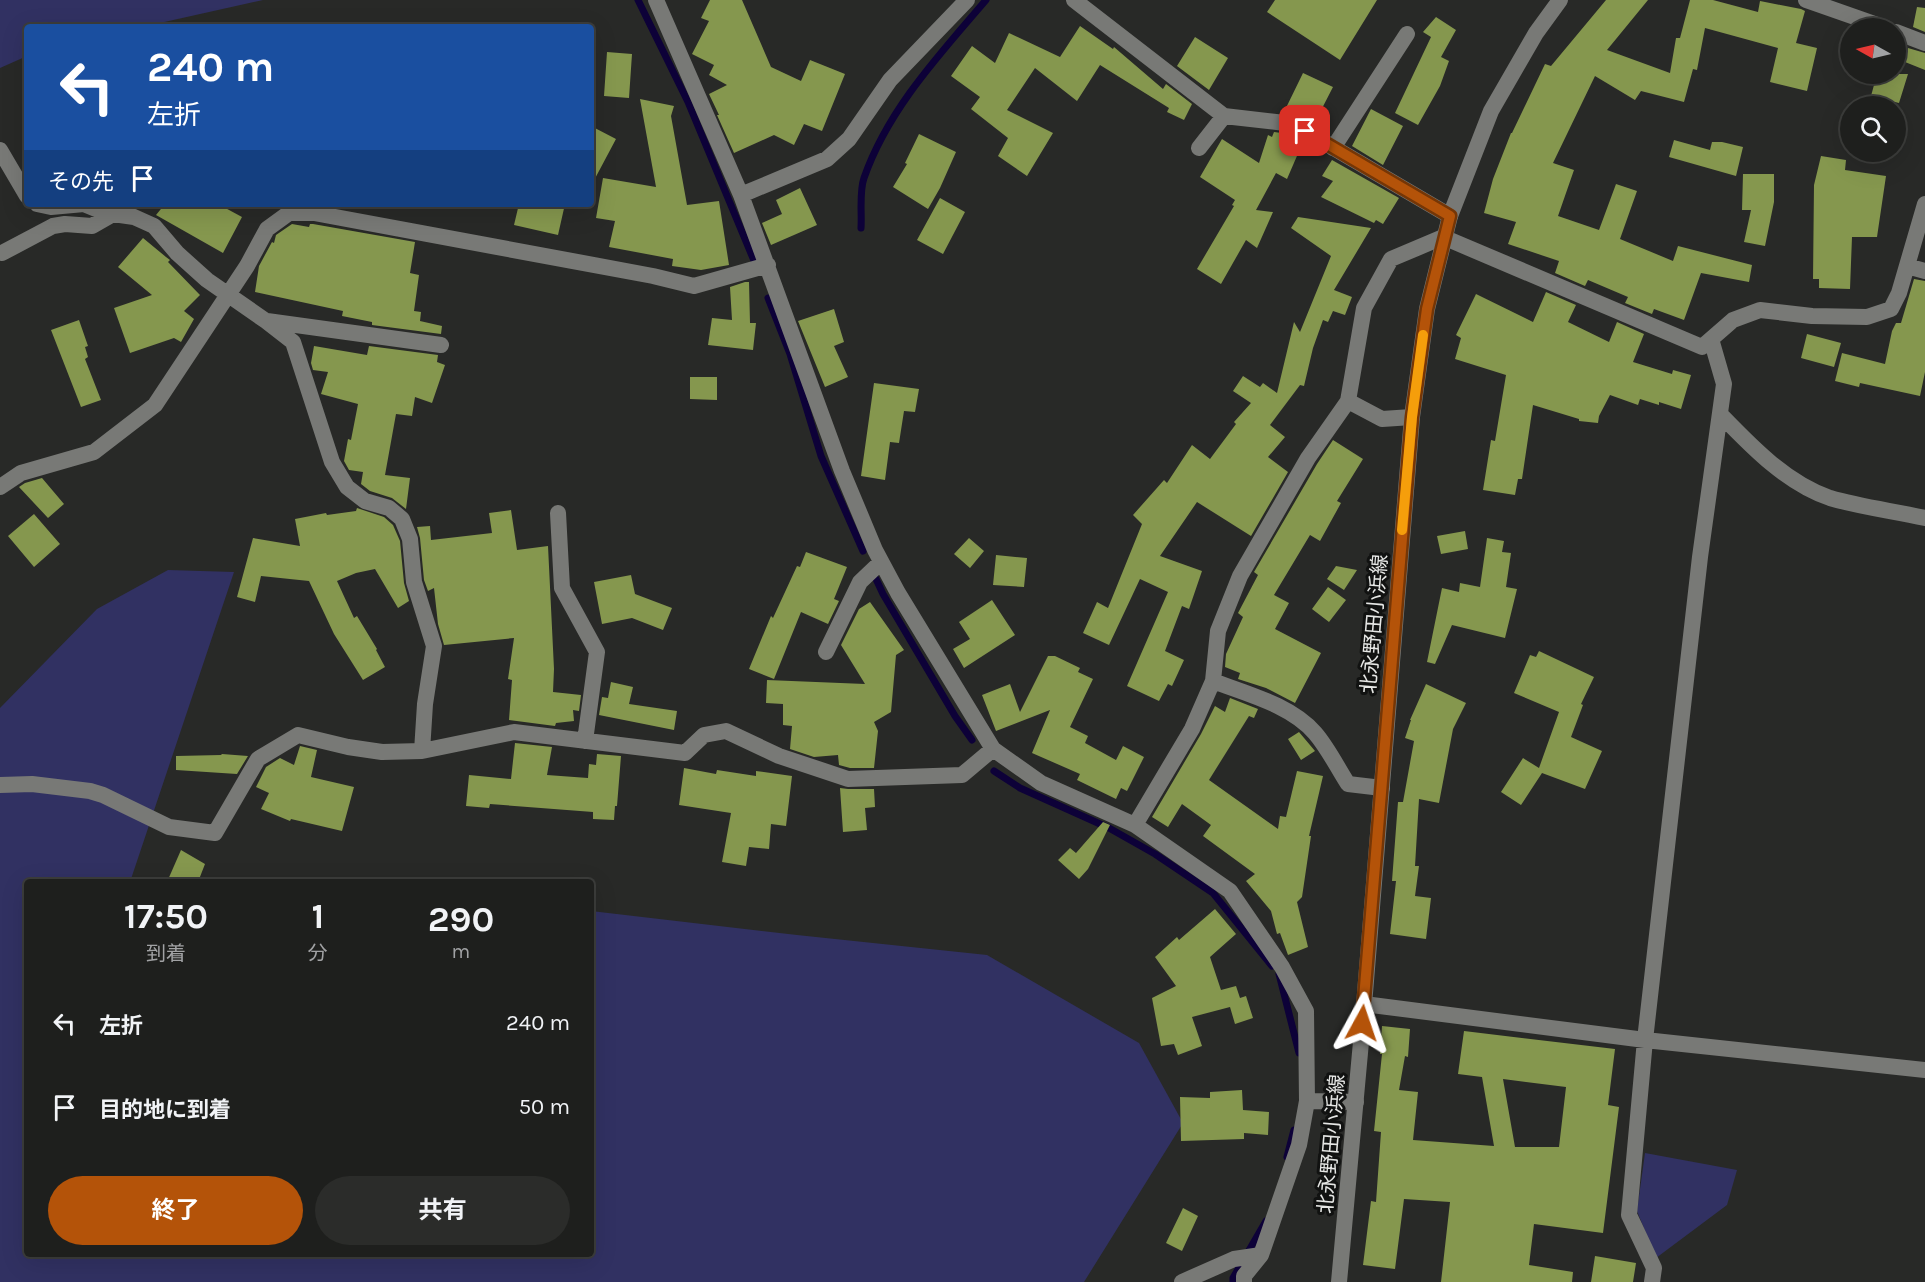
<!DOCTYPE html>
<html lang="ja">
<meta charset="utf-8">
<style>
:root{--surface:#1e1f1d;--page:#2b2c2a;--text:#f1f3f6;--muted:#a1a2a4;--line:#3c3d3b;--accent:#b45309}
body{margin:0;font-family:Karla,"Noto Sans JP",sans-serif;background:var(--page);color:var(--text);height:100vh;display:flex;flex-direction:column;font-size:22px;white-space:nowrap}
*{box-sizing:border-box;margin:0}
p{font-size:20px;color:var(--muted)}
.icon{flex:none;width:33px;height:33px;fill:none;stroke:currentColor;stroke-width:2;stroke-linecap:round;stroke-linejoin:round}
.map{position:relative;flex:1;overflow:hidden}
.details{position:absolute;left:24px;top:879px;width:570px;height:378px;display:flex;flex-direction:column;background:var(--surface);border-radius:6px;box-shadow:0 6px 24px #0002,0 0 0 2px var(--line)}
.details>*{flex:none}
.banner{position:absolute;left:24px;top:24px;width:570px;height:183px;border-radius:6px;box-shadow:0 6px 24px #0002,0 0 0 2px var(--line);background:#1a4fa0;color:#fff;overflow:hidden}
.needle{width:39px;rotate:278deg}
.buttons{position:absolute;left:1840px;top:18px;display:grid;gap:12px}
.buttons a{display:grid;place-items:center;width:66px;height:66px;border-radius:50%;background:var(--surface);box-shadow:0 6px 24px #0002,0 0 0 2px var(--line);font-size:30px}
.pin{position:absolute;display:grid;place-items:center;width:51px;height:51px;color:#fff;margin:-26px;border-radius:12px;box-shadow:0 3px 9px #0006}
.me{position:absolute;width:66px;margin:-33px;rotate:5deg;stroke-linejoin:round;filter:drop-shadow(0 0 4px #0008)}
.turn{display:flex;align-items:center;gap:21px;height:126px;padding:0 24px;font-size:27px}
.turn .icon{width:78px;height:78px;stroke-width:2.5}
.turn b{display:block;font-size:42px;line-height:51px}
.then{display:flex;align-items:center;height:57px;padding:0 24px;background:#0003;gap:12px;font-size:22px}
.eta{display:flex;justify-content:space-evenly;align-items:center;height:102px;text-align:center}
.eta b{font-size:36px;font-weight:700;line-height:42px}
.cta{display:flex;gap:12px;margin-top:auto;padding:12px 24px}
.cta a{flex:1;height:69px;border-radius:36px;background:var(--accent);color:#fff;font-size:24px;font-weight:700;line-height:69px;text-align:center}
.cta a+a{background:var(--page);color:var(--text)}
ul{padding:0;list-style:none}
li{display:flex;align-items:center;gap:18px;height:84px;padding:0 24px}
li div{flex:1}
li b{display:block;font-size:22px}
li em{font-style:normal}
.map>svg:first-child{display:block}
.green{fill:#313162}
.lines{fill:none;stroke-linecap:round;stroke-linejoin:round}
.stream{stroke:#0d0138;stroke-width:7}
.building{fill:#85974e;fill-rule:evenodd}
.minor{stroke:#787976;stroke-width:16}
.secondary{stroke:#787976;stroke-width:16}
.route-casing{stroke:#753606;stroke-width:15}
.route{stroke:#b45309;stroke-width:10}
.slow{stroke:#f59e0b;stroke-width:10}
.labels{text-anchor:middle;stroke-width:6;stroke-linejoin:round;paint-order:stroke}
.street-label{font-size:20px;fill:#e6e7e5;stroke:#111211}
</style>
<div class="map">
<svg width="1925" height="1282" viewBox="0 0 1925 1282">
<rect width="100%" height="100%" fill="#282927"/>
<path class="green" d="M 0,0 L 263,0 L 142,27 L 27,27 L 27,56 L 0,68 Z
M 168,570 L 234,572 L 130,882 L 27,882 L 27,1254 L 591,1254 L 591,911 L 797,935 L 987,955 L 1139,1043 L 1183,1123 L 1084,1282 L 0,1282 L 0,708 L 97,609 Z
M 1645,1153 L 1737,1170 L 1727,1205 L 1656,1258 L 1637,1211 Z"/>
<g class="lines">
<path class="stream" d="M 638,0 L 688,102 L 755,263
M 861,228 C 862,213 859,192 864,178 C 888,109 940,54 986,0
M 768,298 L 790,354 L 821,456 L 863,551
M 876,579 L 883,594 L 955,716 L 972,740
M 994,771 L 1020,788 L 1109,828 L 1155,854 L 1213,893 L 1272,966
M 1279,974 L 1299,1053
M 1287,1157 L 1294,1130
M 1233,1282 L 1233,1278 L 1266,1221"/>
</g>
<path class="building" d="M 710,0 L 742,0 L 771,67 L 801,81 L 810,60 L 845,74 L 822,131 L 804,124 L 794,145 L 774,135 L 734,153 L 717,115 L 719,115 L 709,94 L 727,85 L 709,75 L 714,65 L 692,54 L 709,21 L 701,18 Z
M 1275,0 L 1377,0 L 1340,60 L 1267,12 Z
M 1606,0 L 1648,0 L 1607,50 L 1670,73 L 1676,38 L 1680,38 L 1690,0 L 1713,0 L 1758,12 L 1760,1 L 1801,9 L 1805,11 L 1796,43 L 1817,48 L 1807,91 L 1770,82 L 1778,48 L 1705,28 L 1697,70 L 1693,69 L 1684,102 L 1641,91 L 1635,100 L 1595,76 L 1553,163 L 1574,170 L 1558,216 L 1599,230 L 1616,184 L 1637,191 L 1620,239 L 1673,261 L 1678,246 L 1752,265 L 1749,282 L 1701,273 L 1684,320 L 1654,309 L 1652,314 L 1625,303 L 1628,297 L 1588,280 L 1585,286 L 1555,273 L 1559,261 L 1508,244 L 1516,222 L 1484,213 L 1493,179 L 1511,133 L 1512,133 L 1545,64 L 1551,66 Z
M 1917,7 L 1925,8 L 1925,32 L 1913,27 Z
M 1436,17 L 1456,30 L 1441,57 L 1449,61 L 1440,86 L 1418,125 L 1395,113 L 1431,37 L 1423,32 Z
M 1080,26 L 1113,49 L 1114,47 L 1163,89 L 1166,84 L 1192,104 L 1184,120 L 1167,112 L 1169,108 L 1100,65 L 1077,101 L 1035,68 L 1007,110 L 1053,133 L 1027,176 L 998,156 L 1008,138 L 971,109 L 980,97 L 951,76 L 972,46 L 995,63 L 1009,33 L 1060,57 Z
M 1195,37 L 1228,58 L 1209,90 L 1177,66 Z
M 1908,48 L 1925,53 L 1925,70 L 1905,62 Z
M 607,52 L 632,54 L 629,98 L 604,96 Z
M 1303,73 L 1333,87 L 1315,122 L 1312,121 L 1311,123 L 1284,112 Z
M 1877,74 L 1908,74 L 1899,103 L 1871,96 Z
M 640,99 L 674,106 L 671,116 L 687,205 L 719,201 L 729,265 L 701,270 L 672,266 L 673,259 L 609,247 L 615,221 L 596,218 L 603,178 L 656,187 Z
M 1371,109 L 1403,126 L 1383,165 L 1352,146 Z
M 591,126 L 616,139 L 591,186 Z
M 1274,132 L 1282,133 L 1303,142 L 1287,179 L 1276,173 L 1256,210 L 1273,212 L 1257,248 L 1246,240 L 1221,284 L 1197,269 L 1234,206 L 1232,205 L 1235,200 L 1200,177 L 1222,139 L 1259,163 L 1268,135 L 1272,137 Z
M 919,134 L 956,152 L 940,188 L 928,209 L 893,187 L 907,164 L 905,163 Z
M 1674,140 L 1710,150 L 1712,142 L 1722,142 L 1743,147 L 1736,176 L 1669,157 Z
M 1821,156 L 1846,160 L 1845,170 L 1886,176 L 1877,237 L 1852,237 L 1850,289 L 1819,288 L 1819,279 L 1813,279 L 1814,185 Z
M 1332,160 L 1399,198 L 1383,224 L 1376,220 L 1374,223 L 1321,197 L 1333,181 L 1322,176 Z
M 1743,174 L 1774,174 L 1774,202 L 1765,246 L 1744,242 L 1751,210 L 1742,210 Z
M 800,188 L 817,225 L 771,245 L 762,223 L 782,214 L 776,200 Z
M 940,198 L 965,212 L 943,254 L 917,240 Z
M 165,204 L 218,204 L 242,217 L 223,253 L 156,215 Z
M 519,204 L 565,204 L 558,235 L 514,225 Z
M 1298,217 L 1371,228 L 1334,290 L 1352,297 L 1345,315 L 1333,311 L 1328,322 L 1323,320 L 1313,348 L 1304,386 L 1300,385 L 1270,425 L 1285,437 L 1268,457 L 1288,472 L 1251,536 L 1197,502 L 1160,556 L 1202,571 L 1189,609 L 1182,606 L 1165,651 L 1184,660 L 1172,686 L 1168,684 L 1159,701 L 1127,686 L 1168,592 L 1140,579 L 1109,645 L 1083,633 L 1097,602 L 1108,608 L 1142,524 L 1133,515 L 1164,480 L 1167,483 L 1192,445 L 1210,459 L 1236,424 L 1234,422 L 1251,403 L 1233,391 L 1243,376 L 1260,387 L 1263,383 L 1277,393 L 1294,322 L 1300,332 L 1331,256 L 1291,228 Z
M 292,224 L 309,227 L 310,224 L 313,224 L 415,242 L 410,273 L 419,275 L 414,311 L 421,312 L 420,321 L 442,326 L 441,334 L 372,325 L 372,322 L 342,316 L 343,311 L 255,292 L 259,266 L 272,242 L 274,243 L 276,235 Z
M 143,238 L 166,257 L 170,260 L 168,262 L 200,295 L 184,311 L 194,319 L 181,342 L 174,338 L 130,353 L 114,308 L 152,295 L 118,267 Z
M 1914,279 L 1925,281 L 1925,372 L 1920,396 L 1860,383 L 1859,387 L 1835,381 L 1842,353 L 1885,364 L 1892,331 L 1896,323 L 1901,323 Z
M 745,282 L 749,282 L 750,323 L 756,323 L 753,350 L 708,345 L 712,318 L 732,320 L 730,287 Z
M 1546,292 L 1576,305 L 1568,322 L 1609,342 L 1617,322 L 1644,334 L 1633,362 L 1672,374 L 1673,370 L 1691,375 L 1681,409 L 1659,402 L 1659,405 L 1640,399 L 1638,405 L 1610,395 L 1599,416 L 1598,423 L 1579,421 L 1579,419 L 1533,405 L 1522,479 L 1518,479 L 1515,495 L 1483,490 L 1491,440 L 1495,441 L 1506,375 L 1455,359 L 1461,338 L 1456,335 L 1476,294 L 1533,322 Z
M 834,309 L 844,342 L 834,346 L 848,377 L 825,387 L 798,321 Z
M 79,320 L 88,346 L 85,347 L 88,357 L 85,359 L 101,400 L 81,407 L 51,330 Z
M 1807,334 L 1841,343 L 1834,367 L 1801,358 Z
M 314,346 L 367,355 L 369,346 L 438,355 L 437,362 L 445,365 L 432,403 L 415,397 L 412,416 L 396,414 L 385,475 L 410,478 L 406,509 L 392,498 L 370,491 L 361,484 L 363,472 L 349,470 L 344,461 L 348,439 L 351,440 L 358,404 L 321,394 L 328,372 L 313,370 L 311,363 Z
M 690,377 L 717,377 L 717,400 L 690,399 Z
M 874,383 L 919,389 L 915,412 L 904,411 L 899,443 L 890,442 L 885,480 L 861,476 Z
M 1333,440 L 1363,459 L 1337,501 L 1341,503 L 1320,541 L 1310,535 L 1274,595 L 1289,603 L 1275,629 L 1321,653 L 1295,703 L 1266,688 L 1238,679 L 1240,673 L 1225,667 L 1226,654 L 1243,617 L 1238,613 L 1258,575 L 1254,572 L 1317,464 Z
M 42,478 L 64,504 L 48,518 L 19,487 L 25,483 Z
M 357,508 L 384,517 L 393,525 L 400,541 L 404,583 L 409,601 L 398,608 L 375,569 L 356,573 L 337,581 L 354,618 L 357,616 L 377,649 L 376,650 L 385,667 L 363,680 L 334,634 L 309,581 L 261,576 L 255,602 L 237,597 L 253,538 L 300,546 L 295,519 L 326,513 L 327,515 L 356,511 Z
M 511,510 L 517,550 L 548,546 L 554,669 L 553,692 L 581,695 L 579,711 L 573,710 L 574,721 L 556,723 L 555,726 L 509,720 L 512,680 L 508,679 L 514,638 L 444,645 L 438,624 L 434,588 L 428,591 L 424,580 L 420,538 L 417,527 L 430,526 L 431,540 L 492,533 L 489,513 Z
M 34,514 L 60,544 L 34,567 L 8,536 Z
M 1465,531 L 1468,549 L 1441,554 L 1437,536 Z
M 969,538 L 984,551 L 970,568 L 954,554 Z
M 1487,538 L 1504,541 L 1502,552 L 1511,553 L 1506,587 L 1517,589 L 1505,638 L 1452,625 L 1435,664 L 1427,662 L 1442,588 L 1459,592 L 1460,583 L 1480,587 Z
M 806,552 L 847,567 L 834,599 L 839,601 L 828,624 L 801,612 L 774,679 L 749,669 L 771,616 L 773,618 L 797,566 L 800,567 Z
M 996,555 L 1027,558 L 1024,587 L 993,585 Z
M 1336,566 L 1357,570 L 1344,590 L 1327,579 Z
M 631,575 L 635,594 L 672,608 L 663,630 L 632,618 L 602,624 L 594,582 Z
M 1328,587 L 1346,600 L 1329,622 L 1312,609 Z
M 992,600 L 1015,635 L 964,668 L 953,649 L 970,639 L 959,622 Z
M 870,602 L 904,650 L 896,655 L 891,712 L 874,722 L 878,731 L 874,768 L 850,768 L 839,765 L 838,755 L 814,757 L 790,749 L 792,726 L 783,725 L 783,704 L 766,703 L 767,680 L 865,684 L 841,645 L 859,609 Z
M 1539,651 L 1594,677 L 1581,704 L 1583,705 L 1571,737 L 1602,751 L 1585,789 L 1542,773 L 1521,805 L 1501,792 L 1523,758 L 1539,768 L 1559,712 L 1514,693 L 1530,655 L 1536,657 Z
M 1048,656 L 1055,656 L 1080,668 L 1078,672 L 1093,679 L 1070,727 L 1088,736 L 1085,743 L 1116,760 L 1123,746 L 1144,757 L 1127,791 L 1121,788 L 1116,799 L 1077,780 L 1080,774 L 1032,753 L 1050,710 L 996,731 L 982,695 L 1010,684 L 1020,712 Z
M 611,682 L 633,687 L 629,704 L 677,711 L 674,730 L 599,715 L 602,697 L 608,698 Z
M 1426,684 L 1466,703 L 1453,729 L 1439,803 L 1419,799 L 1415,866 L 1419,866 L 1415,896 L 1431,898 L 1426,939 L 1390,934 L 1396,881 L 1392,881 L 1398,802 L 1403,802 L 1414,741 L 1405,738 L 1411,720 L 1410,720 Z
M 1230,698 L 1258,709 L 1254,718 L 1249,716 L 1209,780 L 1278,829 L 1280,816 L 1286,817 L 1297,771 L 1323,776 L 1309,836 L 1311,836 L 1302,897 L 1297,902 L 1308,947 L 1288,955 L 1280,933 L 1277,934 L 1271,911 L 1246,881 L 1255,874 L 1203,836 L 1211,825 L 1182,804 L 1168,827 L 1152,817 L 1201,734 L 1215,706 L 1225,712 Z
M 1299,732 L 1315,751 L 1301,760 L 1288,739 Z
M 515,743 L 552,747 L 547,775 L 588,778 L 589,764 L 596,765 L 597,754 L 621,756 L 617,806 L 615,806 L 614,820 L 593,819 L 593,812 L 490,804 L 489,808 L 466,806 L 469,775 L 511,779 Z
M 300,746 L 317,750 L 311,777 L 354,787 L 342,831 L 291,819 L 290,821 L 261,809 L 269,793 L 256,787 L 266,767 L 280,758 L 294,765 Z
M 222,754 L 248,756 L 237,774 L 176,770 L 176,756 L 221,755 Z
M 684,768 L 716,774 L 717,770 L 756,776 L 756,771 L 792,776 L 786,826 L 771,824 L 769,849 L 749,847 L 746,866 L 722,862 L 731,813 L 679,805 Z
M 840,788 L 848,789 L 874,789 L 875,807 L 865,808 L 867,830 L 843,832 Z
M 1103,822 L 1110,825 L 1088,869 L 1079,879 L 1058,860 L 1070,848 L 1076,853 Z
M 181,850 L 205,864 L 198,882 L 167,882 Z
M 1215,909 L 1236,934 L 1210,957 L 1221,990 L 1236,986 L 1240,998 L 1246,996 L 1253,1018 L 1235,1024 L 1230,1007 L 1192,1017 L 1202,1046 L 1178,1055 L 1174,1044 L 1161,1046 L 1152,998 L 1176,986 L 1155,957 L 1177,937 L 1179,940 Z
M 1382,1026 L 1410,1029 L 1408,1057 L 1405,1056 L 1399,1090 L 1418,1092 L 1413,1140 L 1494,1146 L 1482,1077 L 1458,1074 L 1464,1031 L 1615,1049 L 1608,1105 L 1619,1107 L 1603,1233 L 1534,1224 L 1529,1265 L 1573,1272 L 1572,1282 L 1441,1282 L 1450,1202 L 1404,1199 L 1395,1269 L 1363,1265 L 1371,1201 L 1376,1202 L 1381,1132 L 1374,1131 L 1382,1054 L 1380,1054 ZM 1503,1079 L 1566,1087 L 1559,1147 L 1515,1147 Z
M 1242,1090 L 1243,1110 L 1269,1112 L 1268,1135 L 1244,1133 L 1244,1139 L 1181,1141 L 1180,1097 L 1210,1098 L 1210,1092 Z
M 1183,1208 L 1198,1216 L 1182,1251 L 1166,1243 Z
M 1595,1256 L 1636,1263 L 1633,1282 L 1591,1282 Z"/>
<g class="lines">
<path class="minor" d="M 656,0 L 741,195 L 842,471 L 875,550 L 898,593 L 993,749 L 1041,783 L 1135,825 L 1230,891 L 1282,967 L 1306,1011 L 1307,1101 L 1299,1145 L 1261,1255 L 1244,1276 L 1244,1282
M 1074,0 L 1224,116 L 1285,123 L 1305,131 L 1450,216
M 1806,0 L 1886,28
M 1896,32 L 1925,43
M 1199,148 L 1224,116
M 1333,148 L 1407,34
M 0,150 L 27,196
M 741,195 L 827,159 L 849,139 L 890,80 L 967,0
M 37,204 L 51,207 L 84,204 L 106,213 L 134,217 L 154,226 L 177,253 L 207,280 L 266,321 L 293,342 L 332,462 L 347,487 L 365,501 L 389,508 L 402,519 L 410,539 L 414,582 L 434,646 L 425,704 L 422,751
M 2,253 L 53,226 L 65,224 L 92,226 L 113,214
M 1907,266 L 1925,271
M 267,321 L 441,345
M 1348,401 L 1382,419 L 1412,417
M 1720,414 C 1751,446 1786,483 1830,498 C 1860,507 1894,511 1925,518
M 0,487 L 21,473 L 94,452 L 155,405 L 247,266 L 267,229 L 289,213 L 314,213 L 653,276 L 694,286 L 768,265
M 558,513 L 562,588 L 597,652 L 585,741
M 826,652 L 860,582 L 881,562
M 1213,681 C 1247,694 1291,705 1315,733 C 1328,748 1337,767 1348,784 L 1382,788
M 0,785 L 32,784 L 90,791 L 103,795 L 169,827 L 215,833 L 258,759 L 298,735 L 348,747 L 382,752 L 422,751 L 514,732 L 685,753 L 704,735 L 726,731 L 779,756 L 848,779 L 962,775 L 993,749
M 1135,825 L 1192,729 L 1213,681 L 1218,631 L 1240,576 L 1308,458 L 1348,401 L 1364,308 L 1391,259 L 1443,237 L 1702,347 L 1733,320 L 1760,310 L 1812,316 L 1867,317 L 1891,309 L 1899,293 L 1925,204
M 1364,1004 L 1645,1040 L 1925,1070
M 1307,1101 L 1356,1102
M 1182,1282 L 1234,1259 L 1261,1255
M 1652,1282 L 1654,1268 L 1629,1215 L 1645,1040 L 1700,557 L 1724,384 L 1711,339"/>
<path class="secondary" d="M 1339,1282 L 1361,1042 L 1412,417 L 1427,309 L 1450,216 L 1491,111 L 1536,33 L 1560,0"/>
</g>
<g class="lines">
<defs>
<path id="route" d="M 1305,131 L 1450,216 L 1427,309 L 1412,417 L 1362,1023"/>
</defs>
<use href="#route" class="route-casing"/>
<use href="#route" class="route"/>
<path class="slow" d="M 1402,530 L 1412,417 L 1423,335"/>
</g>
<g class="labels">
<g class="street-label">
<text transform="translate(1374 624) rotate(-85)" y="7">北永野田小浜線</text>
<text transform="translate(1331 1144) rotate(-85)" y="7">北永野田小浜線</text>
</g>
</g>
</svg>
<div class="buttons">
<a><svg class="needle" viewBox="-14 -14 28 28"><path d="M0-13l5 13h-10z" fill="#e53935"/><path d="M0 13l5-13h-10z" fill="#a1a2a4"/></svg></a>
<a><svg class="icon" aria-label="search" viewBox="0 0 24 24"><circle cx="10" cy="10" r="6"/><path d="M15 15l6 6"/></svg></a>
</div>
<div class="pin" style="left:1305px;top:131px;background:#d93025"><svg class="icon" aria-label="arrive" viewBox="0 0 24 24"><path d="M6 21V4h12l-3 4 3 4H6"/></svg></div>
<svg class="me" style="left:1362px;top:1023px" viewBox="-20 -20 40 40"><path d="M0-17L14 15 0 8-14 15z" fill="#b45309" stroke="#fff" stroke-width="4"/></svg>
<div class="banner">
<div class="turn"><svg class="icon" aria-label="left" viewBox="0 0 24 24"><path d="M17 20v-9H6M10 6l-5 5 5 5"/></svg><div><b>240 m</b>左折</div></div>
<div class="then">その先<svg class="icon" aria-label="arrive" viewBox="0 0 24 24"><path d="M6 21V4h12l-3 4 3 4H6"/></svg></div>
</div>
<section class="details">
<div class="eta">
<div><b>17:50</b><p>到着</p></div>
<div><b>1</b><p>分</p></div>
<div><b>290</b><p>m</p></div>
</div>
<ul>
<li><svg class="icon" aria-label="left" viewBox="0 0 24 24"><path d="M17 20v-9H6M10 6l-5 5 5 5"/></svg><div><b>左折</b></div><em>240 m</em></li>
<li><svg class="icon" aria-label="arrive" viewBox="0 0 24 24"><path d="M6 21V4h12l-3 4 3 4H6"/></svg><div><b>目的地に到着</b></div><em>50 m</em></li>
</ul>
<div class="cta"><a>終了</a><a>共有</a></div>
</section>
</div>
